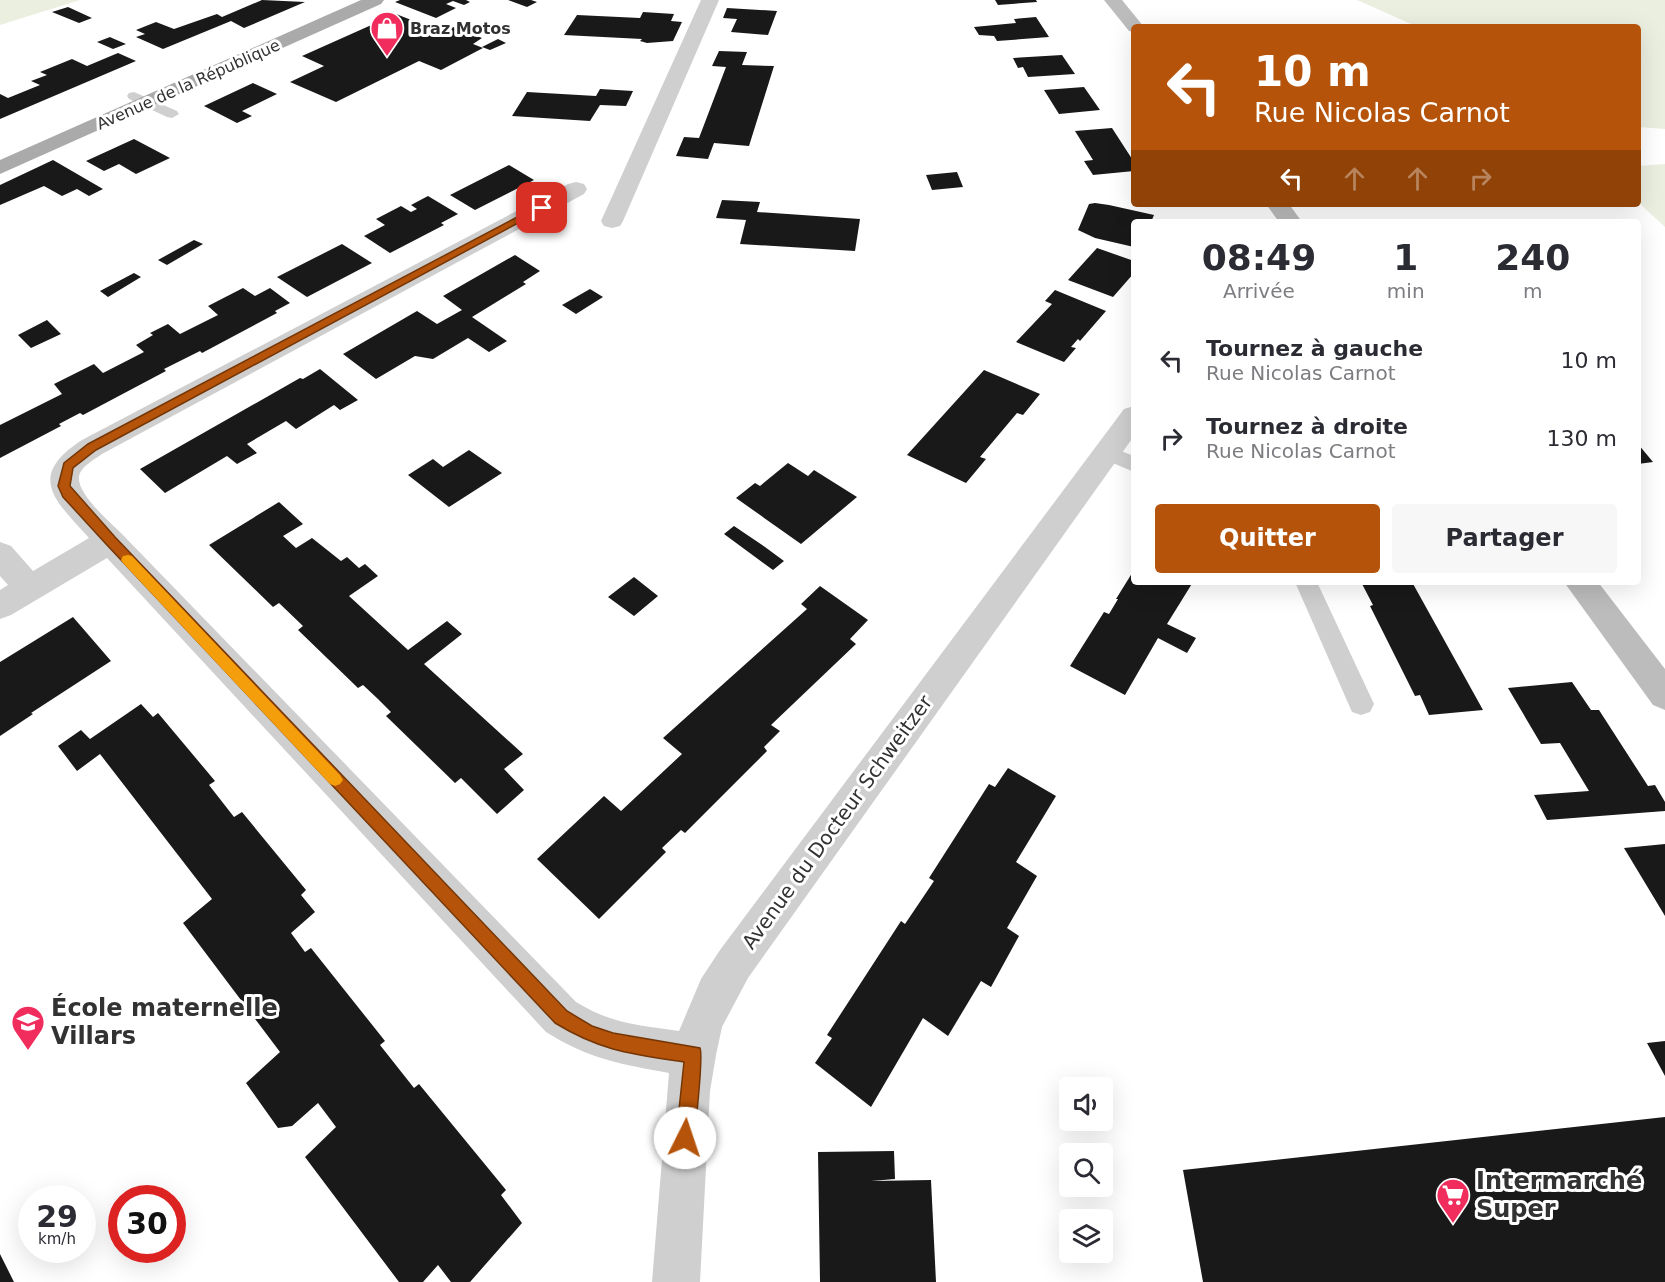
<!DOCTYPE html>
<html lang="fr">
<meta charset="utf-8">
<style>
:root{--surface:#fff;--page:#f7f7f7;--text:#2b2b33;--muted:#7c7c81;--accent:#b45309}
body{margin:0;font-family:"DejaVu Sans",sans-serif;background:var(--page);color:var(--text);height:100vh;display:flex;flex-direction:column;font-size:22px;white-space:nowrap}
*{box-sizing:border-box;margin:0}
p{font-size:20px;color:var(--muted)}
.icon{flex:none;width:33px;height:33px;fill:none;stroke:currentColor;stroke-width:2;stroke-linecap:round;stroke-linejoin:round}
.map{position:relative;flex:1;overflow:hidden}
.panel{position:absolute;left:1131px;top:219px;width:510px;height:366px;display:flex;flex-direction:column;background:var(--surface);border-radius:6px;box-shadow:0 6px 24px #0002}
.panel>*{flex:none}
.guide{position:absolute;left:1131px;top:24px;width:510px;height:183px;border-radius:6px;box-shadow:0 6px 24px #0002;background:#b45309;color:#fff;overflow:hidden}
.buttons{position:absolute;left:1059px;top:1077px;display:grid;gap:12px}
.buttons a{display:grid;place-items:center;width:54px;height:54px;border-radius:6px;background:var(--surface);box-shadow:0 6px 24px #0002;font-size:30px}
.speed{position:absolute;left:18px;top:1185px;display:flex;gap:12px;font-size:30px;font-weight:700;text-align:center}
.speed>*{display:grid;place-content:center;width:78px;height:78px;border-radius:50%;background:var(--surface);box-shadow:0 6px 24px #0002;line-height:1}
.speed small{font-size:15px;font-weight:400}
.speed .limit{border:9px solid #d22;background:#fff;color:#111}
.pin{position:absolute;display:grid;place-items:center;width:51px;height:51px;color:#fff;margin:-26px;border-radius:12px;box-shadow:0 3px 9px #0006}
.me{position:absolute;width:66px;margin:-33px;rotate:4deg;stroke-linejoin:round;filter:drop-shadow(0 0 4px #0008)}
.turn{display:flex;align-items:center;gap:21px;height:126px;padding:0 24px;font-size:27px}
.turn .icon{width:78px;height:78px;stroke-width:2.5}
.turn b{display:block;font-size:42px;line-height:51px}
.lanes{display:flex;align-items:center;height:57px;padding:0 24px;background:#0003;justify-content:center;gap:30px;direction:ltr}
.lanes .off{opacity:.35}
.eta{display:flex;justify-content:space-evenly;align-items:center;height:102px;text-align:center}
.eta b{font-size:36px;font-weight:700;line-height:42px}
.primary-button{display:flex;gap:12px;margin-top:auto;padding:12px 24px}
.primary-button a{flex:1;height:69px;border-radius:6px;background:var(--accent);color:#fff;font-size:24px;font-weight:700;line-height:69px;text-align:center}
.primary-button a+a{background:var(--page);color:var(--text)}
ul{padding:0;list-style:none}
li{display:flex;align-items:center;gap:18px;height:78px;padding:0 24px}
li div{flex:1}
li b{display:block;font-size:22px}
li em{font-style:normal}
.map>svg:first-child{display:block}
.green{fill:#ebefe0}
.building{fill:#191919}
.lines{fill:none;stroke-linecap:round;stroke-linejoin:round}
.lane{fill:#cfcfcf;fill-rule:evenodd}
.street{fill:#cfcfcf;fill-rule:evenodd}
.secondary{fill:#bcbcbc;fill-rule:evenodd}
.primary{fill:#aaa;fill-rule:evenodd}
.route{fill:#b45309;stroke:#753606;stroke-width:1.5}
.slow{fill:#f59e0b}
.labels{text-anchor:middle;stroke-width:6;stroke-linejoin:round;paint-order:stroke}
.far-poi-label{font-size:16px;font-weight:bold;fill:#323232;stroke:#fff;text-anchor:start}
.far-street-label{font-size:16px;fill:#323232;stroke:#fff}
.street-label{font-size:20px;fill:#323232;stroke:#fff}
.near-poi-label{font-size:24px;font-weight:bold;fill:#323232;stroke:#fff;text-anchor:start}
</style>
<div class="map">
<svg width="1665" height="1282" viewBox="0 0 1665 1282">
<rect width="100%" height="100%" fill="#fff"/>
<path class="green" d="M 0,0 L 80,0 L 0,25 Z
M 1357,0 L 1665,0 L 1665,129 L 1638,127 L 1638,27 L 1418,27 Z
M 1665,164 L 1665,227 L 1638,202 L 1638,166 Z"/>
<path class="building" d="M 262,0 L 305,2 L 244,28 L 231,21 L 163,49 L 136,37 L 145,34 L 136,30 L 156,22 L 174,29 L 217,14 L 222,17 Z
M 400,0 L 466,0 L 470,2 L 464,5 L 453,1 L 446,4 L 456,8 L 436,18 L 395,2 Z
M 508,0 L 531,0 L 537,2 L 527,7 Z
M 995,0 L 1036,0 L 1037,2 L 998,5 Z
M 68,7 L 92,18 L 79,23 L 52,12 Z
M 727,8 L 777,11 L 768,35 L 731,32 L 737,19 L 723,18 Z
M 643,12 L 674,14 L 671,21 L 682,22 L 673,41 L 647,43 L 640,41 L 642,39 L 564,35 L 577,15 L 640,18 Z
M 396,14 L 442,32 L 453,27 L 482,38 L 473,44 L 483,48 L 441,70 L 419,61 L 336,102 L 290,82 L 324,66 L 302,56 Z
M 1036,17 L 1049,37 L 997,41 L 994,36 L 979,35 L 974,27 L 1016,23 L 1014,19 Z
M 110,37 L 112,38 L 126,44 L 113,49 L 97,42 Z
M 498,39 L 506,43 L 490,50 L 482,47 Z
M 719,51 L 747,52 L 742,65 L 774,66 L 749,146 L 714,143 L 708,159 L 676,156 L 684,137 L 699,138 L 726,67 L 712,66 Z
M 118,53 L 136,61 L 0,119 L 0,94 L 8,98 L 40,85 L 31,81 L 47,75 L 40,72 L 72,59 L 87,66 Z
M 1062,55 L 1075,74 L 1028,77 L 1023,67 L 1018,68 L 1013,58 Z
M 253,83 L 277,94 L 242,111 L 252,116 L 237,123 L 204,106 Z
M 1084,87 L 1100,110 L 1059,114 L 1044,90 Z
M 600,89 L 633,91 L 626,106 L 600,105 L 590,121 L 512,116 L 527,92 L 596,96 Z
M 1112,128 L 1134,162 L 1134,171 L 1093,175 L 1084,161 L 1093,160 L 1075,131 Z
M 134,139 L 170,158 L 136,174 L 119,164 L 104,171 L 86,161 Z
M 53,160 L 103,189 L 89,196 L 77,189 L 62,196 L 44,186 L 0,205 L 0,185 Z
M 509,165 L 534,180 L 475,210 L 450,195 Z
M 957,172 L 963,187 L 932,190 L 926,175 Z
M 428,196 L 458,214 L 441,223 L 444,225 L 390,253 L 364,236 L 385,225 L 376,219 L 401,206 L 411,212 L 417,209 L 411,205 Z
M 722,200 L 760,202 L 757,212 L 860,219 L 855,251 L 740,244 L 746,220 L 716,218 Z
M 1095,203 L 1109,205 L 1154,215 L 1151,222 L 1134,222 L 1134,247 L 1095,238 L 1078,230 L 1089,204 Z
M 194,240 L 203,244 L 167,265 L 158,260 Z
M 342,244 L 372,263 L 307,297 L 277,277 Z
M 1097,248 L 1134,261 L 1134,273 L 1113,297 L 1068,280 Z
M 515,255 L 540,271 L 523,282 L 526,284 L 472,317 L 507,341 L 489,352 L 468,338 L 433,359 L 415,356 L 376,379 L 343,354 L 417,311 L 437,324 L 462,310 L 443,296 Z
M 134,273 L 141,277 L 108,297 L 100,291 Z
M 243,288 L 255,296 L 270,288 L 290,303 L 275,311 L 277,313 L 202,353 L 200,351 L 164,369 L 166,371 L 83,415 L 80,413 L 59,424 L 61,426 L 0,458 L 0,425 L 62,394 L 54,384 L 94,364 L 103,373 L 144,352 L 136,345 L 153,335 L 150,333 L 168,324 L 180,334 L 218,315 L 208,306 Z
M 590,289 L 603,297 L 576,314 L 562,305 Z
M 1055,290 L 1106,311 L 1080,341 L 1078,339 L 1071,347 L 1076,348 L 1064,362 L 1016,342 L 1052,304 L 1045,301 Z
M 47,320 L 61,334 L 31,348 L 18,335 Z
M 320,369 L 358,400 L 340,410 L 334,405 L 296,429 L 286,421 L 247,444 L 257,453 L 237,464 L 227,456 L 165,493 L 140,469 L 300,378 L 303,379 Z
M 984,370 L 1040,394 L 1023,415 L 1017,413 L 980,457 L 986,459 L 966,483 L 907,455 Z
M 1638,444 L 1653,462 L 1638,464 Z
M 469,450 L 502,473 L 449,507 L 408,475 L 433,459 L 443,467 Z
M 788,463 L 808,476 L 814,470 L 857,497 L 801,544 L 736,498 L 755,483 L 760,486 Z
M 279,502 L 303,524 L 283,536 L 296,548 L 312,538 L 341,561 L 347,557 L 359,568 L 365,564 L 378,576 L 349,596 L 408,650 L 447,621 L 462,634 L 424,664 L 523,754 L 504,769 L 524,790 L 497,814 L 461,778 L 455,783 L 386,716 L 391,712 L 378,699 L 363,685 L 358,688 L 298,630 L 303,626 L 279,603 L 273,607 L 209,545 Z
M 734,526 L 765,547 L 784,561 L 773,570 L 724,534 Z
M 1134,570 L 1134,582 L 1193,582 L 1167,624 L 1196,638 L 1187,653 L 1158,638 L 1125,695 L 1070,666 L 1104,612 L 1109,614 L 1118,599 L 1116,599 Z
M 634,577 L 658,596 L 634,616 L 608,597 Z
M 1361,582 L 1412,582 L 1483,710 L 1429,715 L 1420,695 L 1415,696 L 1370,606 L 1373,605 Z
M 820,586 L 868,620 L 850,639 L 856,644 L 771,725 L 780,731 L 764,747 L 767,751 L 685,833 L 681,830 L 662,848 L 666,852 L 599,919 L 537,859 L 604,796 L 621,811 L 682,754 L 663,738 L 807,609 L 801,604 Z
M 73,617 L 111,661 L 31,713 L 33,714 L 0,736 L 0,662 Z
M 1572,682 L 1591,710 L 1599,710 L 1648,786 L 1655,785 L 1665,802 L 1665,811 L 1547,820 L 1534,795 L 1589,791 L 1560,743 L 1541,744 L 1508,688 Z
M 141,704 L 153,717 L 158,713 L 215,781 L 209,785 L 234,817 L 242,812 L 306,890 L 301,895 L 315,912 L 291,933 L 305,952 L 311,948 L 385,1041 L 380,1045 L 414,1088 L 419,1084 L 506,1190 L 501,1195 L 522,1223 L 470,1282 L 451,1282 L 438,1265 L 423,1282 L 399,1282 L 305,1157 L 336,1127 L 318,1103 L 292,1126 L 278,1128 L 246,1083 L 280,1052 L 183,923 L 212,899 L 100,754 L 77,771 L 58,746 L 81,730 L 90,739 Z
M 1008,768 L 1056,796 L 1016,862 L 1037,876 L 1007,928 L 1019,936 L 991,987 L 981,981 L 948,1036 L 923,1018 L 871,1107 L 815,1063 L 832,1038 L 827,1035 L 901,921 L 905,924 L 934,881 L 929,878 L 961,828 L 989,784 L 995,787 Z
M 1665,844 L 1665,916 L 1624,848 Z
M 1665,1041 L 1665,1076 L 1647,1043 Z
M 1665,1117 L 1665,1282 L 1203,1282 L 1183,1170 Z
M 894,1151 L 895,1179 L 871,1181 L 931,1180 L 936,1282 L 820,1282 L 818,1152 Z
M 0,1254 L 14,1282 L 0,1282 Z"/>
<g class="lines">
<path class="lane" d="M 134,92 L 177,111 L 179,114 L 172,118 L 167,117 L 129,99 L 127,96 L 129,93 Z
M 1108,446 L 1134,456 L 1134,472 L 1101,458 L 1098,453 L 1101,448 Z
M 1295,582 L 1317,582 L 1374,704 L 1370,712 L 1361,715 L 1352,712 Z"/>
<path class="street" d="M 701,0 L 719,0 L 623,221 L 620,226 L 612,228 L 604,226 L 601,221 Z
M 576,182 L 584,184 L 587,189 L 584,194 L 102,454 C 95,459 84,465 80,473 C 72,490 109,521 121,533 L 576,1002 C 612,1024 638,1025 679,1031 L 701,979 L 720,950 L 1124,409 L 1134,406 L 1134,436 L 748,978 L 722,1027 L 716,1055 L 710,1091 L 700,1282 L 652,1282 L 669,1073 C 620,1064 589,1059 546,1032 L 107,558 L 11,615 L 0,619 L 0,590 L 8,585 L 0,576 L 0,542 L 11,546 L 33,571 L 89,538 C 56,501 25,477 82,440 L 568,184 Z"/>
<path class="secondary" d="M 1104,0 L 1122,0 L 1144,27 L 1134,27 L 1134,32 L 1129,31 Z
M 1266,204 L 1289,204 L 1302,222 L 1279,222 Z
M 1564,582 L 1598,582 L 1665,669 L 1665,710 L 1653,705 Z"/>
<path class="primary" d="M 361,0 L 384,0 L 381,4 L 0,174 L 0,160 Z"/>
</g>
<path class="route" d="M 538,206 L 546,208 L 96,450 L 73,468 L 70,486 L 115,537 L 567,1011 L 592,1026 L 613,1033 L 700,1048 C 704,1058 695,1122 695,1138 L 692,1144 L 685,1147 L 679,1144 L 676,1138 L 684,1062 C 631,1054 601,1051 555,1023 L 106,544 L 63,497 L 58,486 L 64,463 L 88,444 Z"/>
<path class="slow" d="M 128,555 L 132,556 L 340,775 L 343,780 L 340,784 L 335,786 L 330,784 L 123,563 L 121,560 L 123,556 Z"/>
<defs>
<symbol id="shop-pin" viewBox="-11 -11 22 30"><path d="M0 17L-7.5 6A9.5 9.5 0 1 1 7.5 6Z" fill="#f02d5d" stroke="#fff"/><path d="M-5-2.5h2.3a2.7 3.5 0 0 1 5.4 0H5L5.5 6h-11ZM-1.5-2.5h3a1.5 2.3 0 0 0-3 0Z" fill="#fff"/></symbol>
<symbol id="school-pin" viewBox="-11 -11 22 30"><path d="M0 17L-7.5 6A9.5 9.5 0 1 1 7.5 6Z" fill="#f02d5d" stroke="#fff"/><path d="M0-5L7-2L0 1L-7-2ZM-4 1L0 2.5L4 1V4Q0 6-4 4Z" fill="#fff"/></symbol>
<symbol id="supermarket-pin" viewBox="-11 -11 22 30"><path d="M0 17L-7.5 6A9.5 9.5 0 1 1 7.5 6Z" fill="#f02d5d" stroke="#fff"/><path d="M-6-5.5h2.5l.6 2H6L4.5 2H-2.5L-4.4-4H-6ZM-1.5 3.2a1.3 1.3 0 1 0 .1 0ZM3 3.2a1.3 1.3 0 1 0 .1 0Z" fill="#fff"/></symbol>
</defs>
<g fill-rule="evenodd">
<use href="#shop-pin" x="368" y="9" width="38" height="52"/>
<use href="#school-pin" x="9" y="1003" width="38" height="52"/>
<use href="#supermarket-pin" x="1434" y="1176" width="38" height="52"/>
</g>
<g class="labels">
<g class="far-poi-label">
<text x="410" y="34">Braz Motos</text>
</g>
<g class="far-street-label">
<text transform="translate(188 84) rotate(-24)" y="6">Avenue de la République</text>
</g>
<g class="street-label">
<text transform="translate(837 822) rotate(-54)" y="7">Avenue du Docteur Schweitzer</text>
</g>
<g class="near-poi-label">
<text x="51" y="1016">École maternelle<tspan x="51" dy="28">Villars</tspan></text>
<text x="1476" y="1189">Intermarché<tspan x="1476" dy="28">Super</tspan></text>
</g>
</g>
</svg>
<div class="buttons">
<a><svg class="icon" aria-label="sound" viewBox="0 0 24 24"><path d="M4 9h4l5-4v14l-5-4H4zM17 9q2 3 0 6"/></svg></a>
<a><svg class="icon" aria-label="search" viewBox="0 0 24 24"><circle cx="10" cy="10" r="6"/><path d="M15 15l6 6"/></svg></a>
<a><svg class="icon" aria-label="layers" viewBox="0 0 24 24"><path d="M12 4l9 5-9 5-9-5zM3 14l9 5 9-5"/></svg></a>
</div>
<div class="speed"><div>29<small>km/h</small></div><div class="limit">30</div></div>
<div class="pin" style="left:542px;top:208px;background:#d93025"><svg class="icon" aria-label="arrive" viewBox="0 0 24 24"><path d="M6 21V4h12l-3 4 3 4H6"/></svg></div>
<svg class="me" style="left:685px;top:1138px" viewBox="-20 -20 40 40"><circle r="19" fill="#fff"/><path d="M0-13L10 11 0 6-10 11z" fill="#b45309"/></svg>
<div class="guide">
<div class="turn"><svg class="icon" aria-label="left" viewBox="0 0 24 24"><path d="M17 20v-9H6M10 6l-5 5 5 5"/></svg><div><b>10 m</b>Rue Nicolas Carnot</div></div>
<div class="lanes"><svg class="icon" aria-label="left" viewBox="0 0 24 24"><path d="M17 20v-9H6M10 6l-5 5 5 5"/></svg><svg class="icon off" aria-label="ahead" viewBox="0 0 24 24"><path d="M12 20V5M6 11l6-6 6 6"/></svg><svg class="icon off" aria-label="ahead" viewBox="0 0 24 24"><path d="M12 20V5M6 11l6-6 6 6"/></svg><svg class="icon off" aria-label="right" viewBox="0 0 24 24"><path d="M7 20v-9h11M14 6l5 5-5 5"/></svg></div>
</div>
<section class="panel">
<div class="eta">
<div><b>08:49</b><p>Arrivée</p></div>
<div><b>1</b><p>min</p></div>
<div><b>240</b><p>m</p></div>
</div>
<ul>
<li><svg class="icon" aria-label="left" viewBox="0 0 24 24"><path d="M17 20v-9H6M10 6l-5 5 5 5"/></svg><div><b>Tournez à gauche</b><p>Rue Nicolas Carnot</p></div><em>10 m</em></li>
<li><svg class="icon" aria-label="right" viewBox="0 0 24 24"><path d="M7 20v-9h11M14 6l5 5-5 5"/></svg><div><b>Tournez à droite</b><p>Rue Nicolas Carnot</p></div><em>130 m</em></li>
</ul>
<div class="primary-button"><a>Quitter</a><a>Partager</a></div>
</section>
</div>
